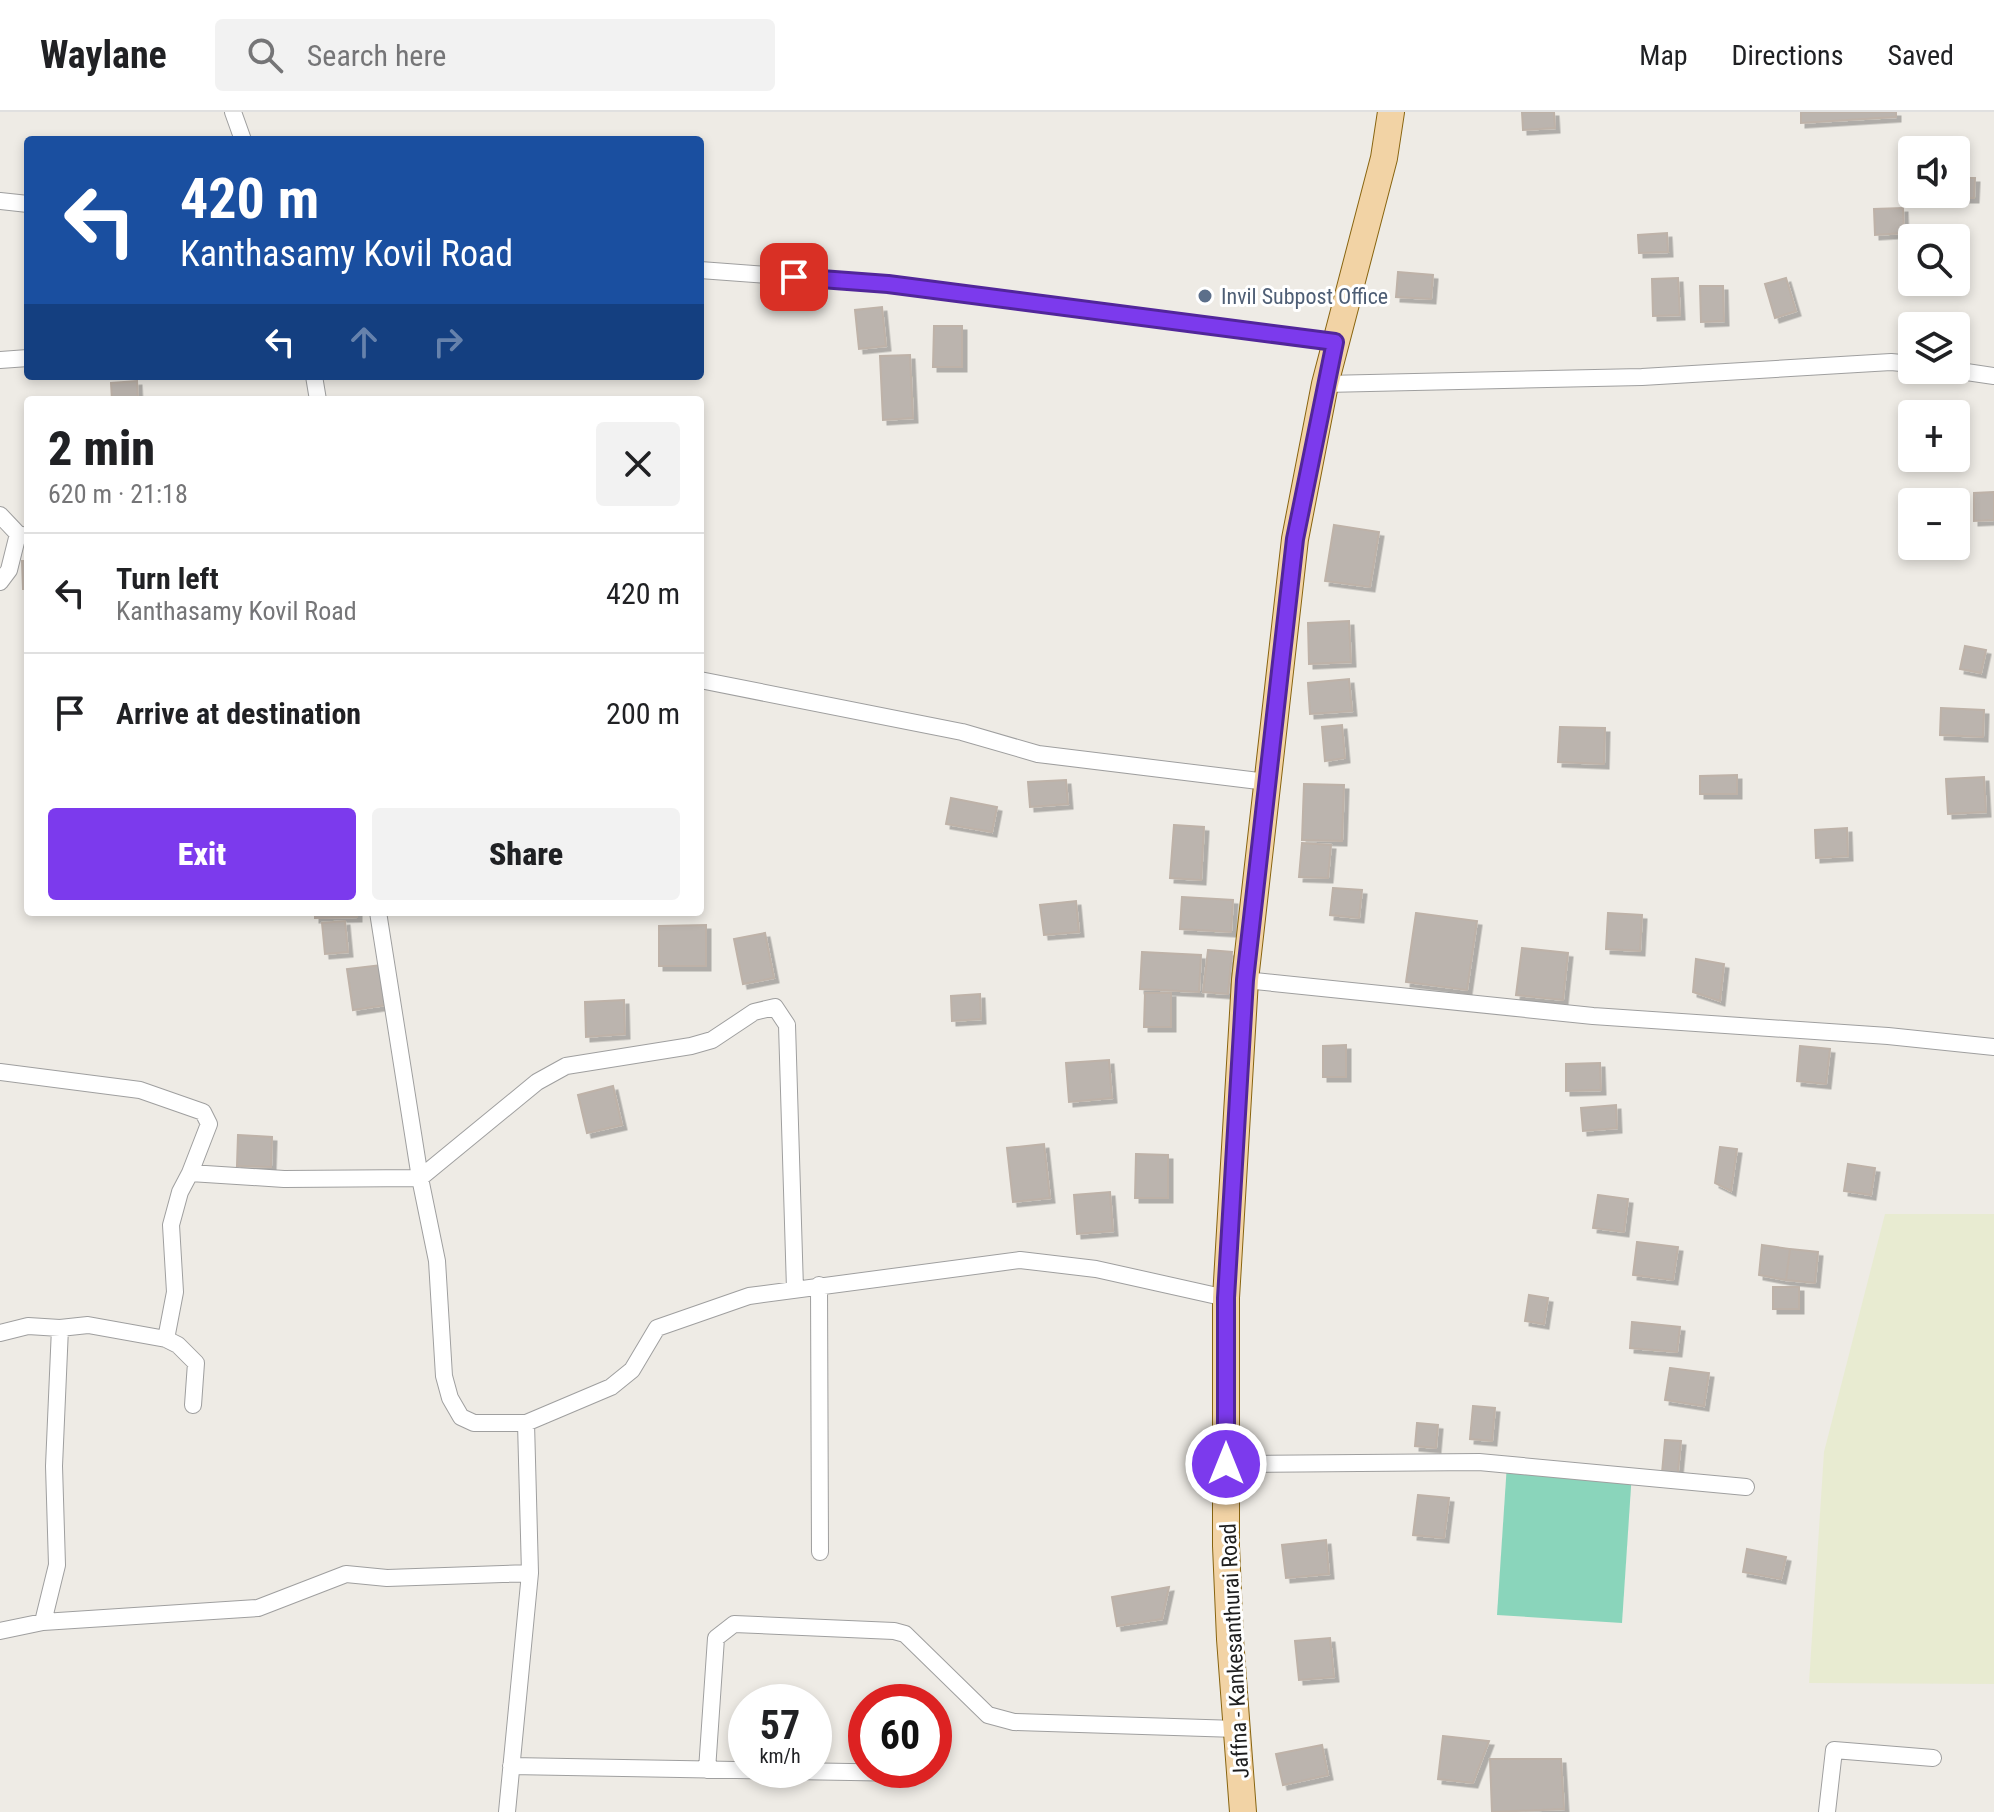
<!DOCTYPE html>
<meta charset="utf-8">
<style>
:root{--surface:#fff;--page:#f2f2f2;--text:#202124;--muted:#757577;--line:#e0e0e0;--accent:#7c3aed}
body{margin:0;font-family:"Roboto Condensed",sans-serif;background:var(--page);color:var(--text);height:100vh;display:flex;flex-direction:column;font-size:30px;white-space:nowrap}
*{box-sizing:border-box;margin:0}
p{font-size:26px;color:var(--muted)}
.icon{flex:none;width:44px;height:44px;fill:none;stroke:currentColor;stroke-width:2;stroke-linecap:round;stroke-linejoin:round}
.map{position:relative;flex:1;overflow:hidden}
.panel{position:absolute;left:24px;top:284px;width:680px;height:520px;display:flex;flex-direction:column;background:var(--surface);border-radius:8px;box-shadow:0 4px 12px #0003}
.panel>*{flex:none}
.hud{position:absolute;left:24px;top:24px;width:680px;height:244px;border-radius:8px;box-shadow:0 4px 12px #0003;background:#1a4fa0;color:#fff;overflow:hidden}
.controls{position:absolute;left:1898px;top:24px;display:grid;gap:16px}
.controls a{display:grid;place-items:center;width:72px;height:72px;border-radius:8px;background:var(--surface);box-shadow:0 4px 12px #0003;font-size:40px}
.speed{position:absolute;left:728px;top:1572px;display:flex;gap:16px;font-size:40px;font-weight:700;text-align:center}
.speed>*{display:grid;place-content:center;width:104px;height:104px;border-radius:50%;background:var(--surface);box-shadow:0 4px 12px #0003;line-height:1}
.speed small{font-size:20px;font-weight:400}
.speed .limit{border:12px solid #d22;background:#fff;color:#111}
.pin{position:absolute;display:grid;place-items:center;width:68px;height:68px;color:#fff;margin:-34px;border-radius:16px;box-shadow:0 4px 12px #0006}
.me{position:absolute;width:88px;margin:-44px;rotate:0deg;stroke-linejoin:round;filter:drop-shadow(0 0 6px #0008)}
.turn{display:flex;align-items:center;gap:28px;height:168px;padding:0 24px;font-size:36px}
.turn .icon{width:104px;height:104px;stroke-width:2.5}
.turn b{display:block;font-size:56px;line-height:68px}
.lanes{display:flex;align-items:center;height:76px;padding:0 24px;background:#0003;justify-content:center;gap:40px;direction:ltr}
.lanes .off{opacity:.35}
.round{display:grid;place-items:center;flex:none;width:84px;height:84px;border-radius:8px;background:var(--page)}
.summary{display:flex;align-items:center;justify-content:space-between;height:136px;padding:0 24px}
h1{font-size:48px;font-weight:800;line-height:60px}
.button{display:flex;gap:16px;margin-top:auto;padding:16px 24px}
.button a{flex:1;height:92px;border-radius:8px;background:var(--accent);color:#fff;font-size:32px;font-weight:800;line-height:92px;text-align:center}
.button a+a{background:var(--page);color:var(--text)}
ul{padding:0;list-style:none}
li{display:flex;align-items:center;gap:24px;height:120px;padding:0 24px;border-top:2px solid var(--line)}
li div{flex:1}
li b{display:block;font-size:30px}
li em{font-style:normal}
header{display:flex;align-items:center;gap:48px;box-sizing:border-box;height:112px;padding:0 40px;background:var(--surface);border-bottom:2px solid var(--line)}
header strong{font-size:38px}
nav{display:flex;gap:44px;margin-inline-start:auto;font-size:28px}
.search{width:560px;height:72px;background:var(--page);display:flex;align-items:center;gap:20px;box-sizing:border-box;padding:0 28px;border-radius:8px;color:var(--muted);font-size:30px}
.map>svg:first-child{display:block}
.farmland{fill:#e8ebd1}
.pitch{fill:#8ad5bb}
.building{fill:#bbb4ae;stroke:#beb2a8;stroke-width:2;filter:url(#shadow)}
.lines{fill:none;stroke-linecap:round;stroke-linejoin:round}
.minor-casing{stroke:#9f9f9f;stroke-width:18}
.primary-casing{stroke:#88640f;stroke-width:28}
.minor{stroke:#fff;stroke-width:16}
.primary{stroke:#f2d3a5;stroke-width:26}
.route-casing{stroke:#51269a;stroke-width:20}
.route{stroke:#7c3aed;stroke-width:14}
.service-dot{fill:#5c6f8a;stroke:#fff;stroke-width:3}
.labels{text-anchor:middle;stroke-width:6;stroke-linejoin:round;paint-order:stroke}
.service-label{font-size:22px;fill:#4e5e75;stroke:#fff;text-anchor:start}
.street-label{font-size:22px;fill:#1e1e1e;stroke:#fff}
</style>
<header>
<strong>Waylane</strong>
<div class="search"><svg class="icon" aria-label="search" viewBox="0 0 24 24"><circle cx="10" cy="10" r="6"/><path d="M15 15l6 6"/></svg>Search here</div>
<nav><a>Map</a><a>Directions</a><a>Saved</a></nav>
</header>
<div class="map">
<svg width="1994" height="1700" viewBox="0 0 1994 1700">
<defs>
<filter id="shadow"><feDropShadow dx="4.5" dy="4.5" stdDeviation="0" flood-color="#0004"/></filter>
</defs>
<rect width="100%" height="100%" fill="#eeebe5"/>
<path class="farmland" d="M 1885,1102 L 1994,1102 L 1994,1572 L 1809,1571 L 1824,1340 Z"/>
<path class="pitch" d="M 1507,1352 L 1632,1360 L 1622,1511 L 1497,1503 Z"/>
<path class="building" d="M 1522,0 L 1554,0 L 1555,16 L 1523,18 Z
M 1801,0 L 1896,0 L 1896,5 L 1801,11 Z
M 1956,66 L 1975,66 L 1974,86 L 1933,86 L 1933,82 L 1956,82 Z
M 1903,96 L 1904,121 L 1875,123 L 1874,97 Z
M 1667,121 L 1668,140 L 1639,141 L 1638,123 Z
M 1398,160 L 1433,163 L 1431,187 L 1396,185 Z
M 1678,166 L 1680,203 L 1653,204 L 1652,167 Z
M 1786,166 L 1796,199 L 1775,206 L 1765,172 Z
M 1700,174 L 1723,174 L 1724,209 L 1701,210 Z
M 882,195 L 886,234 L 859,237 L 855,198 Z
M 934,214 L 962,214 L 962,255 L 933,255 Z
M 910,243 L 913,306 L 883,308 L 880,244 Z
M 137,269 L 138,288 L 112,288 L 111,271 Z
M 1994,380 L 1994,408 L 1974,409 L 1974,381 Z
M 1334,413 L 1379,420 L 1370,475 L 1325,469 Z
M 22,449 L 28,449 L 28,477 L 23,477 Z
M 1349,509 L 1351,550 L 1309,552 L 1308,511 Z
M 1965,534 L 1986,538 L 1981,561 L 1960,557 Z
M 1349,567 L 1352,599 L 1310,602 L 1308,571 Z
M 1941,596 L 1984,598 L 1983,625 L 1940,623 Z
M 1342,613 L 1345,646 L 1325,649 L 1322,615 Z
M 1560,615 L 1605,616 L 1604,652 L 1558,650 Z
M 1737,663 L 1737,682 L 1700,682 L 1700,664 Z
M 1984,665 L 1986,700 L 1948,702 L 1946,667 Z
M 1066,668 L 1068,692 L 1030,695 L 1028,670 Z
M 1304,672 L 1344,673 L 1342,729 L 1302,728 Z
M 951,686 L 997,695 L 992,720 L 946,712 Z
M 1174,713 L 1204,715 L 1201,768 L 1170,766 Z
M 1847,716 L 1848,744 L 1816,746 L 1815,718 Z
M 1302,731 L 1331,733 L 1328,766 L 1299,765 Z
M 1333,776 L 1362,778 L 1359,806 L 1330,803 Z
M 1182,785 L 1233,788 L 1231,820 L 1180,817 Z
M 1076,789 L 1079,820 L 1044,823 L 1040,793 Z
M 315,800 L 357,800 L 357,805 L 315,806 Z
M 1416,801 L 1477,809 L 1467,878 L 1406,870 Z
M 1608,801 L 1642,803 L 1640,839 L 1606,837 Z
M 345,809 L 348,840 L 325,842 L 322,811 Z
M 706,813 L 706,854 L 659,854 L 659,814 Z
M 765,821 L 774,866 L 743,872 L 734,827 Z
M 1522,836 L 1568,841 L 1563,888 L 1516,883 Z
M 1208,838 L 1232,840 L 1228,882 L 1203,880 Z
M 1142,840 L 1201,843 L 1199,880 L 1140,877 Z
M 1696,847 L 1724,852 L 1720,889 L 1693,880 Z
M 381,853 L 387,893 L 353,898 L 347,857 Z
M 1145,881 L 1171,881 L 1171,915 L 1144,915 Z
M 980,882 L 981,907 L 952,909 L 951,884 Z
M 624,888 L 625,922 L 586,925 L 585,890 Z
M 1346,933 L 1346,965 L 1323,965 L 1323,934 Z
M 1800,934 L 1830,937 L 1826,972 L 1797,969 Z
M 1109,948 L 1112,986 L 1069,990 L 1066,951 Z
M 1600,951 L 1601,978 L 1566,979 L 1566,952 Z
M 613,974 L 622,1013 L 587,1021 L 578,983 Z
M 1616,993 L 1617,1016 L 1583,1019 L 1581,996 Z
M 238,1023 L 272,1025 L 271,1055 L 237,1054 Z
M 1044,1032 L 1050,1086 L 1013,1090 L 1007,1036 Z
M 1720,1035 L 1737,1037 L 1731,1079 L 1715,1071 Z
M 1136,1042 L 1168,1043 L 1168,1086 L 1135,1086 Z
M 1848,1052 L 1875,1056 L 1871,1083 L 1844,1079 Z
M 1110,1080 L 1113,1119 L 1077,1122 L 1074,1083 Z
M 1598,1083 L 1628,1087 L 1624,1120 L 1593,1116 Z
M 1637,1130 L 1678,1135 L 1673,1168 L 1633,1163 Z
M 1762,1133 L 1790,1137 L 1786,1168 L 1759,1163 Z
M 1790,1137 L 1818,1140 L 1815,1171 L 1786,1168 Z
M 1773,1175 L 1799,1175 L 1799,1197 L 1773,1197 Z
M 1529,1183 L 1548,1186 L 1544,1212 L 1525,1209 Z
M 1632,1210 L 1680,1215 L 1677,1240 L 1630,1236 Z
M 1670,1256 L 1709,1261 L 1704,1294 L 1665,1288 Z
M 1473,1294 L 1495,1296 L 1492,1329 L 1470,1327 Z
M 1417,1311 L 1438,1313 L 1436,1336 L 1415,1334 Z
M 1665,1328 L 1681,1329 L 1677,1369 L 1662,1361 Z
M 1418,1383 L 1449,1386 L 1444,1426 L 1413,1423 Z
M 1326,1428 L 1329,1462 L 1286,1466 L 1282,1433 Z
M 1747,1437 L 1786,1445 L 1781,1467 L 1743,1460 Z
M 1169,1475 L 1162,1507 L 1117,1514 L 1112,1485 Z
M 1330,1526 L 1334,1565 L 1299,1568 L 1295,1529 Z
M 1443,1624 L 1489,1629 L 1473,1671 L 1438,1667 Z
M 1322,1633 L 1328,1663 L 1283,1673 L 1276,1642 Z
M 1490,1647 L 1561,1647 L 1564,1697 L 1492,1700 Z"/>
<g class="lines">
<defs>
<path id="minor" d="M 233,0 L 243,28
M 0,89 L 28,92
M 700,158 L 888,172 L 1335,230
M 0,248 L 28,246
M 1953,258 L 1994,264
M 314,264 L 318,288
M 1325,272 L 1642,265 L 1891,250 L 1912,252
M 0,403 L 18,422 L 26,424
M 0,470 L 9,458 L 18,422
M 700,568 L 962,620 L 1038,642 L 1267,670
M 378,800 L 420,1066 L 437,1149 L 444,1264 L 450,1286 L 461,1305 L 474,1311 L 526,1311 L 530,1461 L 507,1700
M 1245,868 L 1593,904 L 1888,924 L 1994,935
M 0,960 L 140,978 L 203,1000 L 209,1012 L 190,1061 L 284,1067 L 420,1066 L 537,970 L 566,954 L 691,934 L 712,928 L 754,900 L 775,895 L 787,913 L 795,1177
M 819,1173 L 820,1440
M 0,1221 L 28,1214 L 60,1216 L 88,1213 L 166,1227 L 175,1180 L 171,1113 L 180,1080 L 190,1061
M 166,1227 L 178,1233 L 196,1251 L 193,1293
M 526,1311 L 611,1275 L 632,1258 L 657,1216 L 749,1184 L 1020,1148 L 1096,1157 L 1226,1186
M 1226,1352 L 1479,1350 L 1746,1375
M 43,1510 L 258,1496 L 346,1462 L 387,1466 L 530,1461
M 0,1519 L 43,1510 L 57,1453 L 54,1354 L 60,1216
M 511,1654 L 909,1661
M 707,1658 L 716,1526 L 734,1512 L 894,1519 L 905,1522 L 988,1603 L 1014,1610 L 1237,1617
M 1827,1700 L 1834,1638 L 1933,1646"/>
<path id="primary" d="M 1243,1700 L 1230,1527 L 1226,1434 L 1226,1186 L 1245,868 L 1295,427 L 1325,272 L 1384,46 L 1391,0"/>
</defs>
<use href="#minor" class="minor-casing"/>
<use href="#primary" class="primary-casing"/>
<use href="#minor" class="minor"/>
<use href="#primary" class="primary"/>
</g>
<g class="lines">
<defs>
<path id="route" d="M 794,165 L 888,172 L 1335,230 L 1295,427 L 1245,868 L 1226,1186 L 1226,1352"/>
</defs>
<use href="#route" class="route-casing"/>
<use href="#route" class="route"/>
</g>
<circle class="service-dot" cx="1205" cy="184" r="8"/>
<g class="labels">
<g class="service-label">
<text x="1221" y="192">Invil Subpost Office</text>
</g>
<g class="street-label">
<text transform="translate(1234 1539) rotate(-93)" y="8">Jaffna - Kankesanthurai Road</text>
</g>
</g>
</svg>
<div class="controls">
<a><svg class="icon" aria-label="sound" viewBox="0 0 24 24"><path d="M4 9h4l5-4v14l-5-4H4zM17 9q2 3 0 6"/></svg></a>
<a><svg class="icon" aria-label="search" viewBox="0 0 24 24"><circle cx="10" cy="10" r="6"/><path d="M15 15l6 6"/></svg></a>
<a><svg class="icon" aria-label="layers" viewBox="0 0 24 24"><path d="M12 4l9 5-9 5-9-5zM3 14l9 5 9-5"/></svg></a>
<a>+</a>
<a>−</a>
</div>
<div class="speed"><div>57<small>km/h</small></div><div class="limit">60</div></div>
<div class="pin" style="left:794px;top:165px;background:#d93025"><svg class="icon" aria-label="arrive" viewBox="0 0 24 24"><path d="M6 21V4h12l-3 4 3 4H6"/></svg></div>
<svg class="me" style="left:1226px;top:1352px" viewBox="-20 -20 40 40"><circle r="17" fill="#7c3aed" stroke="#fff" stroke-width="3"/><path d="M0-11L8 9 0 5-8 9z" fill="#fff"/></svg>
<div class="hud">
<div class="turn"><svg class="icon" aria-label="left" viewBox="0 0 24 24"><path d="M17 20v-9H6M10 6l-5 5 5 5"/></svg><div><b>420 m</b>Kanthasamy Kovil Road</div></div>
<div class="lanes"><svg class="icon" aria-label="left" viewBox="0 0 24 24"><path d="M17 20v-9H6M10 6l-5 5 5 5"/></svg><svg class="icon off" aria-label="ahead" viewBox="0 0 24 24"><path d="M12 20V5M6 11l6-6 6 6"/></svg><svg class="icon off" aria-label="right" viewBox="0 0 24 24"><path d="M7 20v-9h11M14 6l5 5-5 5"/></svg></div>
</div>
<section class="panel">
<div class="summary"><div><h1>2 min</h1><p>620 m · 21:18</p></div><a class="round"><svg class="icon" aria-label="close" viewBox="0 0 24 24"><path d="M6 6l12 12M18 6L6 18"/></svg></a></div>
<ul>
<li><svg class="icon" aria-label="left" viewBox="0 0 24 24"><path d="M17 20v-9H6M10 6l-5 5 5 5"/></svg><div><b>Turn left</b><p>Kanthasamy Kovil Road</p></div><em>420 m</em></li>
<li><svg class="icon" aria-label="arrive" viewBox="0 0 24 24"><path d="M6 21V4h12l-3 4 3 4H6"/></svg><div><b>Arrive at destination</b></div><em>200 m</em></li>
</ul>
<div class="button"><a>Exit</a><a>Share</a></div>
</section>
</div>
